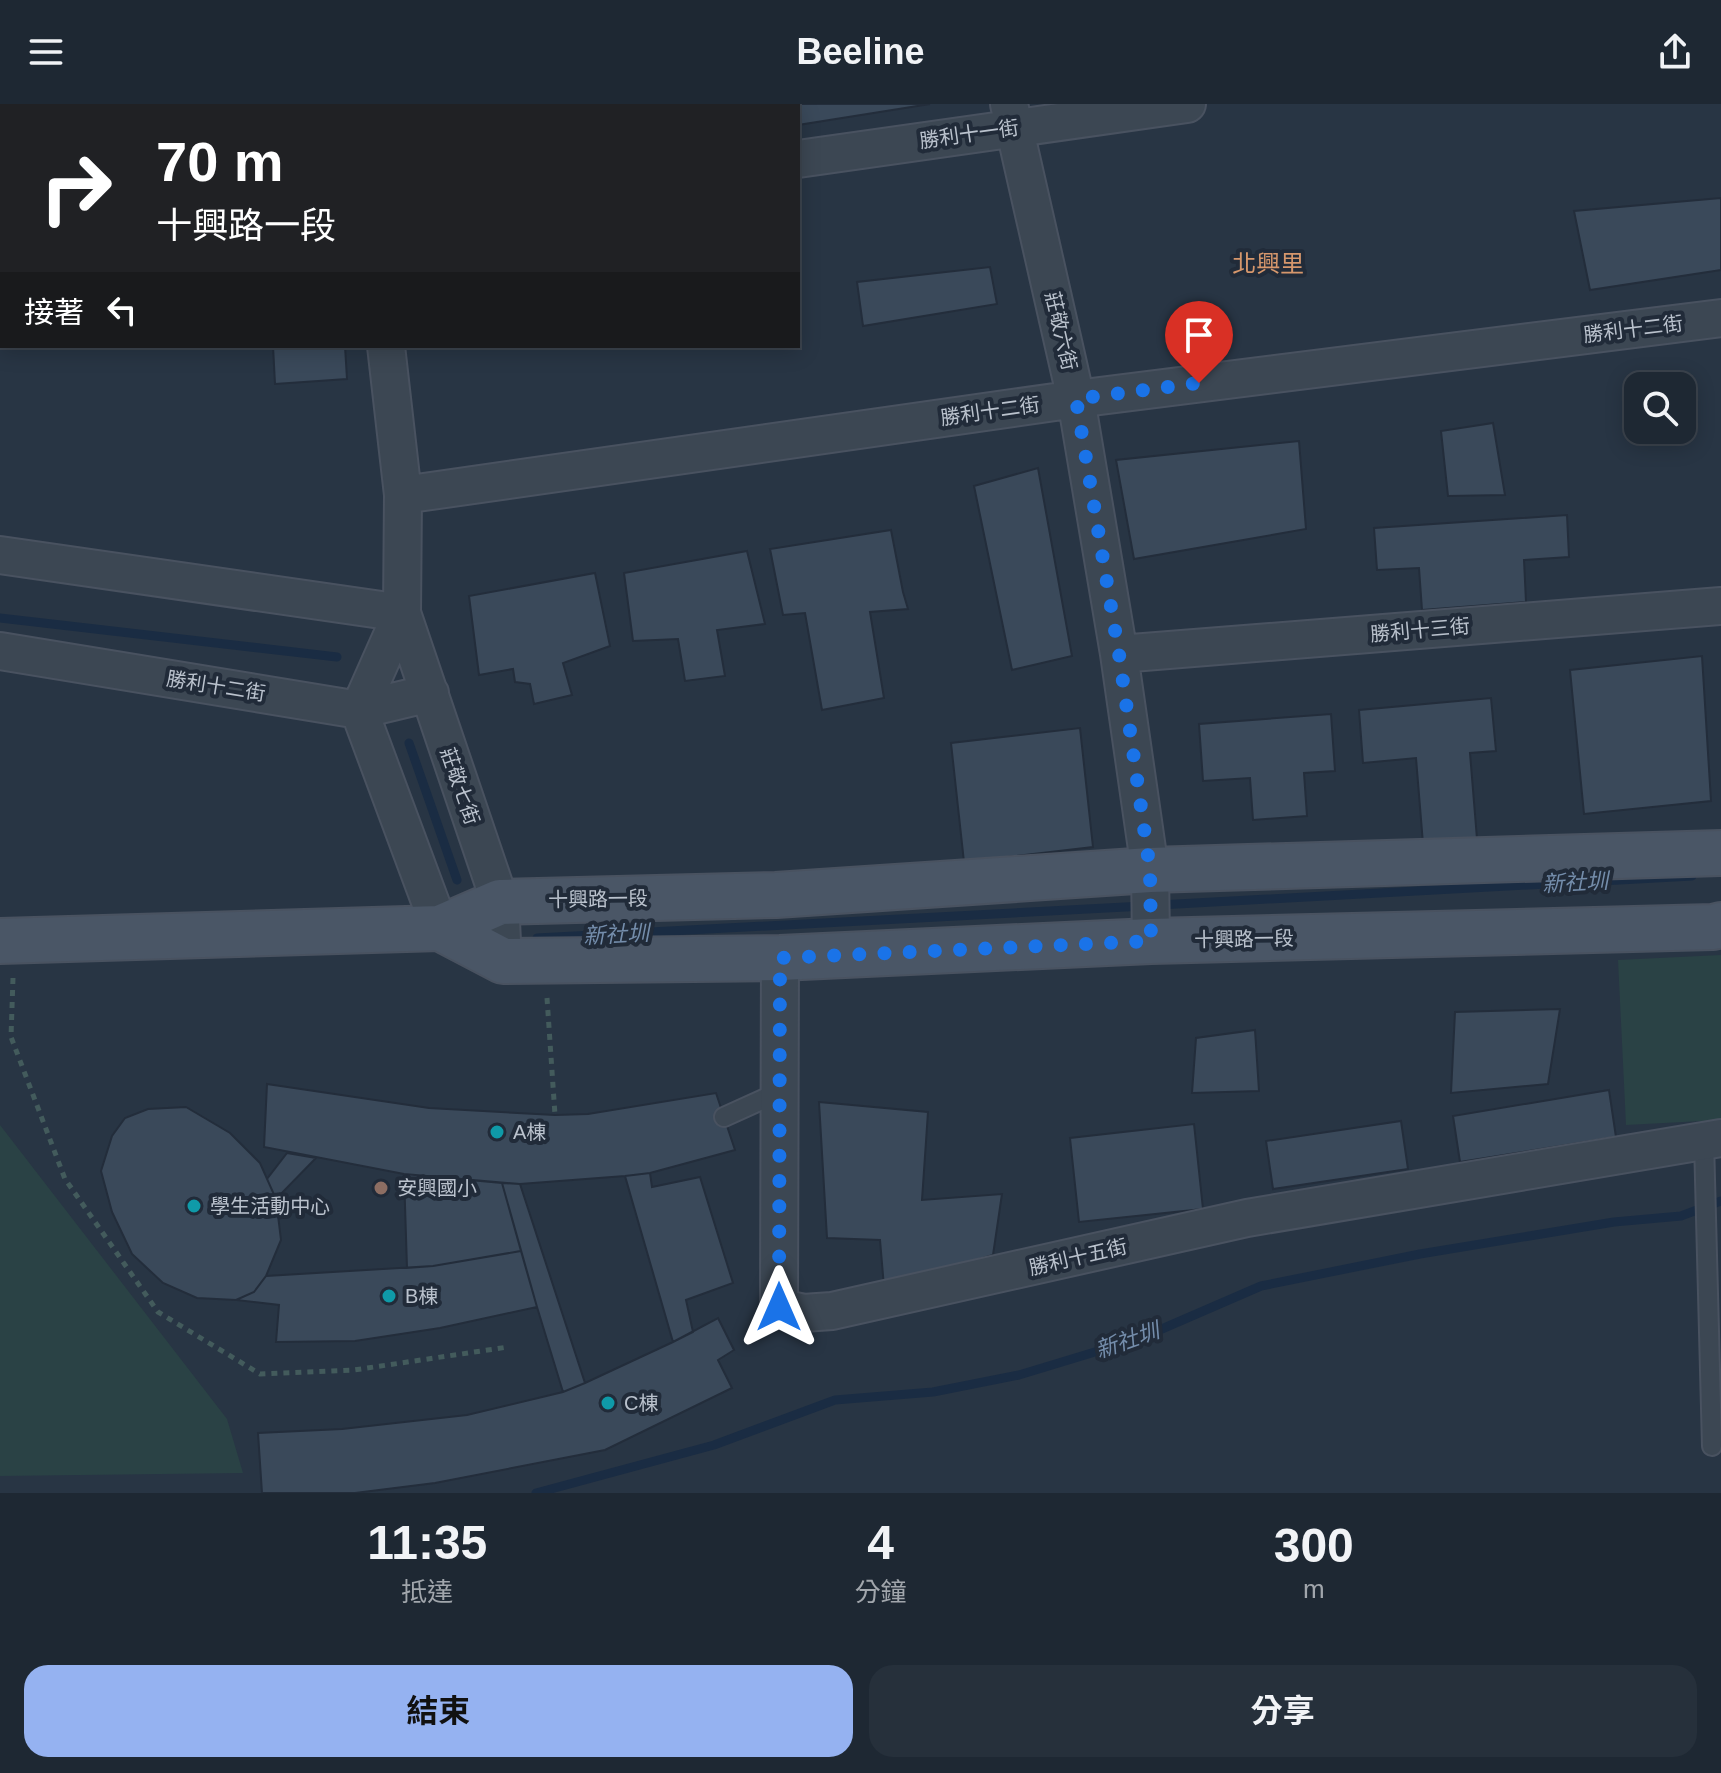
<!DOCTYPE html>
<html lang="zh-TW">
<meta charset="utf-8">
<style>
:root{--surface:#1e2833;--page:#26303b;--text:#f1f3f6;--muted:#a1a6ac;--line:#3c444e;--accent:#95b2f1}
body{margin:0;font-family:Arial,"Noto Sans TC",sans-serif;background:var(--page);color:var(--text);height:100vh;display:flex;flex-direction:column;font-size:30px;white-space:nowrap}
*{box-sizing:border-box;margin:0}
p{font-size:26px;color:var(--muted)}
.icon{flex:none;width:44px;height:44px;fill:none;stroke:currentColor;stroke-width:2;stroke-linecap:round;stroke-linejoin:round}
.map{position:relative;height:1389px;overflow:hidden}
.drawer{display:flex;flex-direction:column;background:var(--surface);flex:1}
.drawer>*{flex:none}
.hud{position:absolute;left:0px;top:0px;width:800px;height:244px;box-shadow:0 4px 20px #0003,0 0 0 2px var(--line);background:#202124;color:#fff;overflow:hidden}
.fabs{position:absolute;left:1624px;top:268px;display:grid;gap:16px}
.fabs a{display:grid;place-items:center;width:72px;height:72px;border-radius:16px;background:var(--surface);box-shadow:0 4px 20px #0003,0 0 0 2px var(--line);font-size:40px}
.pin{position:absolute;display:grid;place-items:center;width:68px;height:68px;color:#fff;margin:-82px -34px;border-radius:50% 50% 50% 0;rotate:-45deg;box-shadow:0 0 8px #0007}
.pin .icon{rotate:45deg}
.me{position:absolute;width:88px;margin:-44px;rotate:0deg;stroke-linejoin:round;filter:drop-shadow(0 0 6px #0008)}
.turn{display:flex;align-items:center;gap:28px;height:168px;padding:0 24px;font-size:36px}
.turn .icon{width:104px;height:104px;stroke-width:2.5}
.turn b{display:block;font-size:56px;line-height:68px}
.then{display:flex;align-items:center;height:76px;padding:0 24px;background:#0003;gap:16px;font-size:30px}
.eta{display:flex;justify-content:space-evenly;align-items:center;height:136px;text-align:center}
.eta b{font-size:48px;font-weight:700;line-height:56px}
.button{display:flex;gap:16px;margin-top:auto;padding:16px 24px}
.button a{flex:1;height:92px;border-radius:24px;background:var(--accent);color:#111;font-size:32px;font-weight:700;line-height:92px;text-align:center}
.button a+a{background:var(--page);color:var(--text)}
header{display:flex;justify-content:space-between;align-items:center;height:104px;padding:0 24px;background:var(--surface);font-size:36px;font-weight:700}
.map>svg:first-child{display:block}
.green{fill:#2a4245}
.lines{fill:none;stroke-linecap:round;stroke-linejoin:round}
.stream{stroke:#1a2c43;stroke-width:9}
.building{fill:#3a495a;stroke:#232d3b;stroke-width:2}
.lane-casing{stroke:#495260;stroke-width:22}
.street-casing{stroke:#495260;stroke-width:40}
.secondary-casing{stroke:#495260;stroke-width:48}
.path{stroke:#435b5c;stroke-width:5;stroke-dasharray:6 6;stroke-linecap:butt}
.lane{stroke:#3c4753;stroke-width:18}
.street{stroke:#3c4753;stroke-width:36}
.secondary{stroke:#4a5666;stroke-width:44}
.route{stroke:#1a73e8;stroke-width:14;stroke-dasharray:0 25.2}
.culture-dot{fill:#0f9aa8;stroke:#212b39;stroke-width:3}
.education-dot{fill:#8d6e63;stroke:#212b39;stroke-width:3}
.labels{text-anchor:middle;stroke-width:8;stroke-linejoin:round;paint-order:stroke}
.street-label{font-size:20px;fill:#bac2cd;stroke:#212b39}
.poi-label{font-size:20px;fill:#bac2cd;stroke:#212b39;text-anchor:start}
.water-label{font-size:22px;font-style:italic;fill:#748dab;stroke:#212b39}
.quarter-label{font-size:24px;fill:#d6976c;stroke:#212b39}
</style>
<header><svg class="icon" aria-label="menu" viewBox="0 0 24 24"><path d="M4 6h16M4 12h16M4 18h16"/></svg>Beeline<svg class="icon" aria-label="share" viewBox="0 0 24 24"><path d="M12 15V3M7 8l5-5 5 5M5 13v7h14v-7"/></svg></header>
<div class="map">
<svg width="1721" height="1389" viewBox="0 0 1721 1389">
<rect width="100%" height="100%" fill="#283544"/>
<path class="green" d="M 1721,851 L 1721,1016 L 1626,1021 L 1618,856 Z
M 0,1021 L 227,1315 L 243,1369 L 0,1372 Z"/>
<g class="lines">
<path class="stream" d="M 0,514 L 337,553
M 409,639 L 457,776
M 1159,801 L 1692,772
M 537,834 L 1144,802
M 536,1389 L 714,1341 L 835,1296 L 933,1288 L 1019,1271 L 1141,1234 L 1261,1182 L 1420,1150 L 1614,1118 L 1681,1112 L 1721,1097"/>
</g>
<path class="building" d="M 0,0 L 138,0 L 138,2 L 2,2 L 2,51 L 0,51 Z
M 791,0 L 930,0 L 798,21 L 798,2 L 791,2 Z
M 1721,94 L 1721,166 L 1590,186 L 1574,107 Z
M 990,163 L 997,200 L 863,222 L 857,178 Z
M 273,242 L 345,242 L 347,275 L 275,280 Z
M 1493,319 L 1505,391 L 1448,392 L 1441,327 Z
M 1299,337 L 1306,425 L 1134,455 L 1116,356 Z
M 1038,364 L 1072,552 L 1012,566 L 974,382 Z
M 1567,411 L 1569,453 L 1524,456 L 1526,498 L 1422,506 L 1419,464 L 1377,466 L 1374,424 Z
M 891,426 L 903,488 L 908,505 L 870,508 L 884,594 L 822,606 L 805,509 L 783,511 L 770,445 Z
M 747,447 L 765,520 L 717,526 L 725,572 L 685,577 L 678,535 L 633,537 L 624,469 Z
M 595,469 L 610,542 L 563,559 L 572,591 L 534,600 L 530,580 L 515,578 L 513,565 L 479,571 L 469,492 Z
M 1702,552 L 1711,697 L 1584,710 L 1570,566 Z
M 1491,594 L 1496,647 L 1470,649 L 1478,747 L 1424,752 L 1416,654 L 1363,659 L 1359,606 Z
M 1331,610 L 1335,667 L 1304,669 L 1307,712 L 1253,716 L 1250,674 L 1203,677 L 1199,620 Z
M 1080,624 L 1093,743 L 964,758 L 951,639 Z
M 1560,905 L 1548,980 L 1451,989 L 1455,908 Z
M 1255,926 L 1259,987 L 1192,989 L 1196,934 Z
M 267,980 L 429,1004 L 555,1011 L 588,1010 L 716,989 L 735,1046 L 650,1069 L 625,1072 L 520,1080 L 404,1070 L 264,1043 Z
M 1609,986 L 1616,1033 L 1460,1058 L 1453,1012 Z
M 819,998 L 928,1008 L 922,1096 L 1002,1090 L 993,1151 L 884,1183 L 880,1136 L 827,1134 Z
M 186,1003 L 230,1029 L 260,1059 L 276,1095 L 281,1136 L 266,1172 L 254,1188 L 236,1196 L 197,1194 L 163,1179 L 132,1150 L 112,1108 L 101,1067 L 112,1032 L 125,1014 L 148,1005 Z
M 1401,1017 L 1408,1065 L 1273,1085 L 1266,1037 Z
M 1194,1020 L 1203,1105 L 1079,1118 L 1070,1034 Z
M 287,1049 L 316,1054 L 276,1095 L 267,1075 Z
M 650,1069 L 652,1083 L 700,1073 L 733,1179 L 686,1196 L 693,1228 L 673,1238 L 625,1072 Z
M 404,1070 L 502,1079 L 521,1147 L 433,1162 L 407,1164 Z
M 502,1079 L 520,1080 L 585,1279 L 563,1288 L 537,1203 Z
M 521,1147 L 537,1203 L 440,1224 L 355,1237 L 276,1238 L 279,1201 L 236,1196 L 254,1188 L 266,1172 L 433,1162 Z
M 718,1214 L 734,1246 L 718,1256 L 732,1284 L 605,1346 L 435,1379 L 355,1389 L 262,1389 L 258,1329 L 342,1325 L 467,1311 L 563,1288 L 585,1279 L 673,1238 Z"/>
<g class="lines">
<defs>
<path id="lane" d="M 724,1013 L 779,988
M 1704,1037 L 1712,1342"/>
<path id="street" d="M 1009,0 L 1076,295 L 1119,550 L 1150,766 L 1151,837
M 373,2 L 373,0
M 798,55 L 1187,0
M 0,143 L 2,143
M 386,242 L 403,391 L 402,509 L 500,798 L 503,857
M 403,391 L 1076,295 L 1721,214
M 0,451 L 402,509
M 402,509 L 359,606 L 440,824
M 0,547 L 359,606 L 430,589
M 1119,550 L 1721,502
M 780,854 L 779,1203 L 803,1209 L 832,1207 L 1247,1114 L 1721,1034"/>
<path id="secondary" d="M 440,824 L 503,857 L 780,854 L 1151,837 L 1713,823 L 1721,821
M 0,837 L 440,824 L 500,798 L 776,791 L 1150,766 L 1721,749"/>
</defs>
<use href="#lane" class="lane-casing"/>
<use href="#street" class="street-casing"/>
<use href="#secondary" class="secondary-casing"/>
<path class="path" d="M 13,874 L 11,933 L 65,1075 L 158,1208 L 260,1270 L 354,1266 L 508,1243
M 547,894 L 555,1011"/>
<use href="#lane" class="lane"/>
<use href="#street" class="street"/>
<use href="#secondary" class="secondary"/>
</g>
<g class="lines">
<path class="route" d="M 779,1203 L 780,854 L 1151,837 L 1150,766 L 1119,550 L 1076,295 L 1199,279"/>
</g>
<g class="culture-dot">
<circle cx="497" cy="1028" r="8"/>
<circle cx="194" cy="1102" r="8"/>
<circle cx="389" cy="1192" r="8"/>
<circle cx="608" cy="1299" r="8"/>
</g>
<circle class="education-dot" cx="381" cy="1084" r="8"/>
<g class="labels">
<g class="street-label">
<text transform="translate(969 30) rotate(-8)" y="7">勝利十一街</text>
<text transform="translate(1633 225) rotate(-7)" y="7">勝利十二街</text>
<text transform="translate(1061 227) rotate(77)" y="7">莊敬六街</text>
<text transform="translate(990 307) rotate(-8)" y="7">勝利十二街</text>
<text transform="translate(1420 526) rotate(-5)" y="7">勝利十三街</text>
<text transform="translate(216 582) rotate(9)" y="7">勝利十二街</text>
<text transform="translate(460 682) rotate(71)" y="7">莊敬七街</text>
<text transform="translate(598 795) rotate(-1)" y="7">十興路一段</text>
<text transform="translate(1244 835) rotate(-1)" y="7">十興路一段</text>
<text transform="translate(1078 1153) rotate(-13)" y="7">勝利十五街</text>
</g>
<g class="poi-label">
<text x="513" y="1035">A棟</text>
<text x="397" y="1091">安興國小</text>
<text x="210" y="1109">學生活動中心</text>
<text x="405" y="1199">B棟</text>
<text x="624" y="1306">C棟</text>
</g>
<g class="water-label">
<text transform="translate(1575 778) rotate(-3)" y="8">新社圳</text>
<text transform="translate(616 830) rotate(-3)" y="8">新社圳</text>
<text transform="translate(1127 1236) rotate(-19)" y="8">新社圳</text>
</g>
<g class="quarter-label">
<text x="1268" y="168">北興里</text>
</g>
</g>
</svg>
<div class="fabs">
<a><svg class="icon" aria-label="search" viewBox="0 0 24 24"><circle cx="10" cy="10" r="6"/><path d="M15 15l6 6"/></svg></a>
</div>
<div class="pin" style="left:1199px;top:279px;background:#d93025"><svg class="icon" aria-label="arrive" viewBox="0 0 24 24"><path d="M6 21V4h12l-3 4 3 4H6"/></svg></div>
<svg class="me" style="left:779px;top:1203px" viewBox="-20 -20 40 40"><path d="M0-17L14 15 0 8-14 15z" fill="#1a73e8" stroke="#fff" stroke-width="4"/></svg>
<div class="hud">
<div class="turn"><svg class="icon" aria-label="right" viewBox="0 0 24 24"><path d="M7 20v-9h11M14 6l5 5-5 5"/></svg><div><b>70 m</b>十興路一段</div></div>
<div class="then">接著<svg class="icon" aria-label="left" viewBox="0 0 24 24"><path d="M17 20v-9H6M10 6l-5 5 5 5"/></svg></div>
</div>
</div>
<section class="drawer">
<div class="eta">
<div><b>11:35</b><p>抵達</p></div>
<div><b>4</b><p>分鐘</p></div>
<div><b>300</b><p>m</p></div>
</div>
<div class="button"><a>結束</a><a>分享</a></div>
</section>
